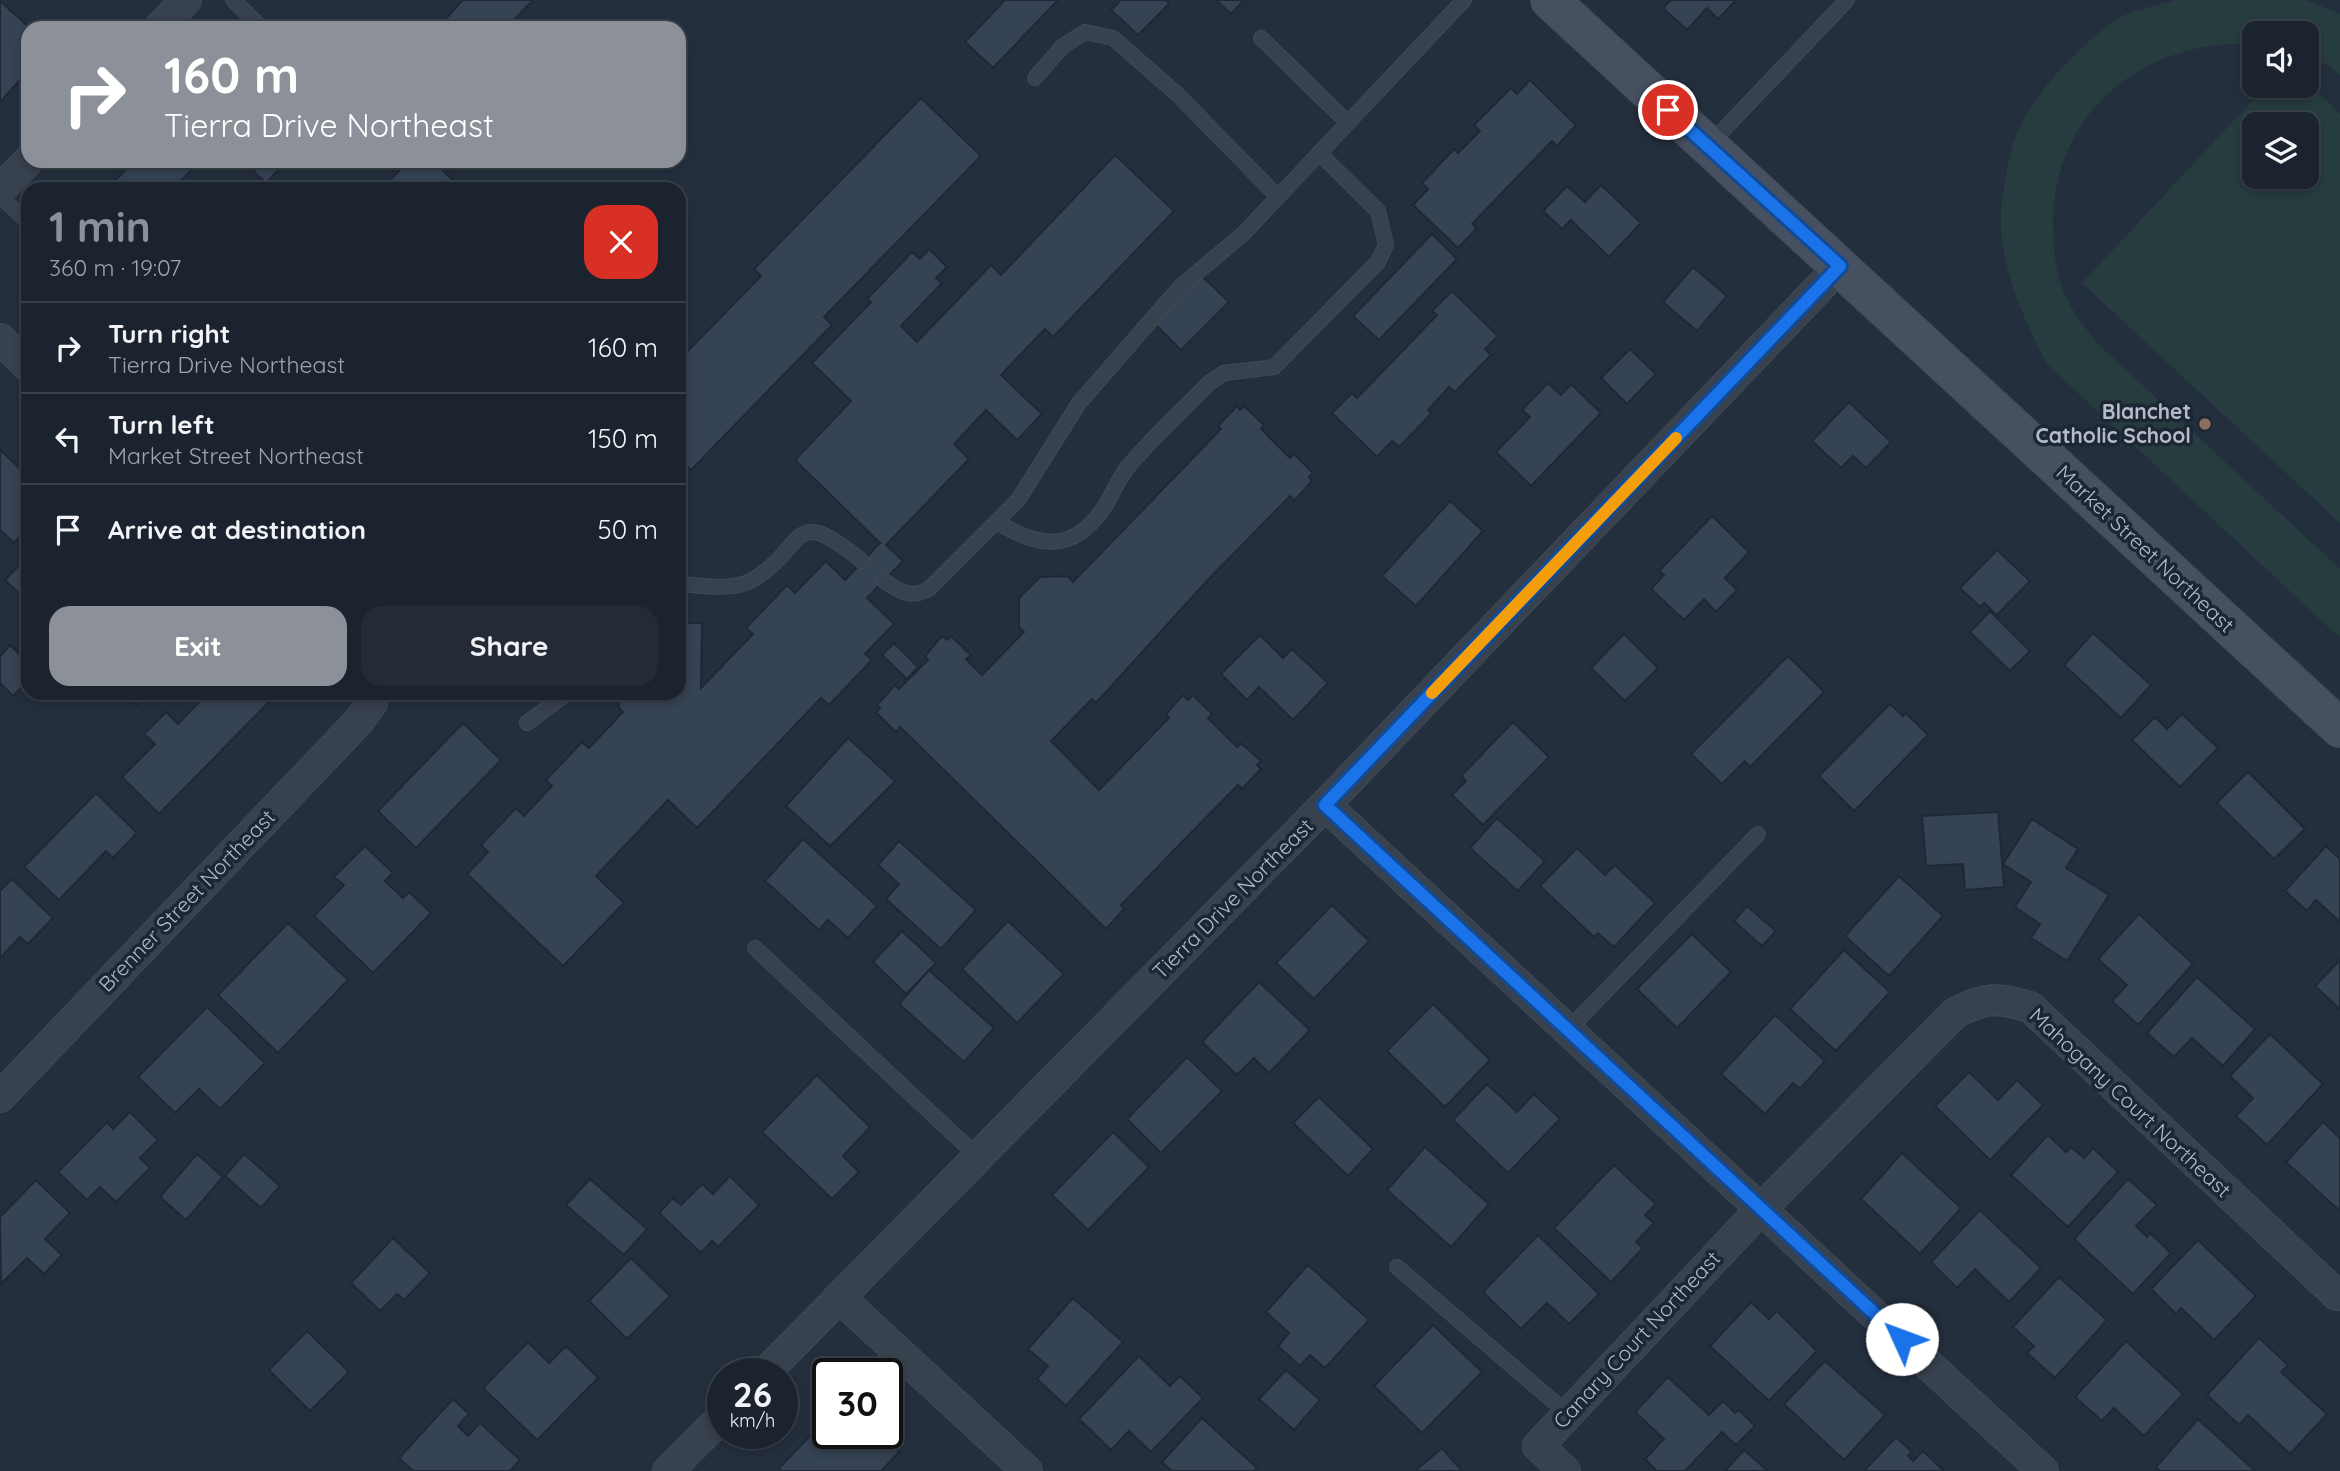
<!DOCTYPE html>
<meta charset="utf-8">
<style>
:root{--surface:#1b232e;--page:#242b36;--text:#f1f3f6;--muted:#a0a4aa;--line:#39404a;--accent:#8c9099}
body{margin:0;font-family:Quicksand,sans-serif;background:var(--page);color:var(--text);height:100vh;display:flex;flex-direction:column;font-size:26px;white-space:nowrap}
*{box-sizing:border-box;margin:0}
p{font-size:23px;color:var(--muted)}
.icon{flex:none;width:38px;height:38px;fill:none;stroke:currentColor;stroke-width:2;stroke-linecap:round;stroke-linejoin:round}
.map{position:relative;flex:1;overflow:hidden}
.details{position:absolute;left:21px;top:182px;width:665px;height:518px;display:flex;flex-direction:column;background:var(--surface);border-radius:21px;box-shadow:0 4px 10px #0003,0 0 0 2px var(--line)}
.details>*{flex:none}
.guide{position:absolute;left:21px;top:21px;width:665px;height:147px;border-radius:21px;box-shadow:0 4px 10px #0003,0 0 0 2px var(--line);background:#8c9099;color:#fff;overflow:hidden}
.tools{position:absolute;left:2242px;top:21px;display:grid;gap:14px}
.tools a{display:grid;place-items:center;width:77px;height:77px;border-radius:14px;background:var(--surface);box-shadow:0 4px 10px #0003,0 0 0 2px var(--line);font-size:35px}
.speed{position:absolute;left:707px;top:1358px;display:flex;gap:14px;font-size:35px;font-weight:700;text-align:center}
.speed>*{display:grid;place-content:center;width:91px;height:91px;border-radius:50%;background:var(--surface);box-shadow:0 4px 10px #0003,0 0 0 2px var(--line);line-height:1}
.speed small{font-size:18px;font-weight:400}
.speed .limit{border:4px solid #111;border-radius:10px;background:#fff;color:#111}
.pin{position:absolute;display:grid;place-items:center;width:60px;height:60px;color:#fff;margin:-30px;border:4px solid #fff;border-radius:50%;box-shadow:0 2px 7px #0007}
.me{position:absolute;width:77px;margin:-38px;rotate:313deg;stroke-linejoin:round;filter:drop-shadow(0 0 5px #0008)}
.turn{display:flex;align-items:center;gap:24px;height:147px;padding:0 28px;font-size:32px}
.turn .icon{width:91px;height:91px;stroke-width:2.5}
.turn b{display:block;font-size:49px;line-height:60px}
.round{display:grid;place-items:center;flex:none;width:74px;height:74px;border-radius:21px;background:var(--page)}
.head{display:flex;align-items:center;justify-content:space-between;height:119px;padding:0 28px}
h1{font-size:42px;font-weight:700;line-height:52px;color:var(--accent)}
.action{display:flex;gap:14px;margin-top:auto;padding:14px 28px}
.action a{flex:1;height:80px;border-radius:21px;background:var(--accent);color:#fff;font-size:28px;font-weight:700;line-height:80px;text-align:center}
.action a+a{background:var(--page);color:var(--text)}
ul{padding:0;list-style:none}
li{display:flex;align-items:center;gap:21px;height:91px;padding:0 28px;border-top:2px solid var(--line)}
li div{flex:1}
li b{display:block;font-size:26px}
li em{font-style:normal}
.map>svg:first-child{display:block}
.green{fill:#263c3f;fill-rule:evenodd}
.building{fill:#364354;stroke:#1f2835;stroke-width:2}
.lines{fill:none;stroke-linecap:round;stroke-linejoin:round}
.lane-casing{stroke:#414a57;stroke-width:16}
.street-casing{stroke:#414a57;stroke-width:32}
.secondary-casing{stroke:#414a57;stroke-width:40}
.lane{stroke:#38414e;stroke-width:14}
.street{stroke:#38414e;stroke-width:30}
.secondary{stroke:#465061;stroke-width:38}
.route-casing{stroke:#114b97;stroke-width:18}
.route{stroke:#1a73e8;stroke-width:12}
.slow{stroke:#f59e0b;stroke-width:12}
.education-dot{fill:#8d6e63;stroke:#1d2633;stroke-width:2.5}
.labels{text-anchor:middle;stroke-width:7;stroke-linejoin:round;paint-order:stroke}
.poi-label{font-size:21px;font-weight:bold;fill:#b4bcc9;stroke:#1d2633;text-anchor:end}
.street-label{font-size:21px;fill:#b4bcc9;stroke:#1d2633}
</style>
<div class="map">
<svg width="2340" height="1471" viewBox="0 0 2340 1471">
<rect width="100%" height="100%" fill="#242f3e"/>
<path class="green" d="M 2175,0 L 2306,0 L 2340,14 L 2340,75 L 2329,65 L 2307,58 L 2306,33 L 2254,33 L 2254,44 C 2142,39 2051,113 2053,229 C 2054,253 2056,279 2068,301 C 2075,315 2086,328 2095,341 L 2340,569 L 2340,638 L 2047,364 C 2025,322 2004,276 2001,228 C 1999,203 2009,151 2019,128 C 2035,93 2082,43 2114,21 C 2130,10 2156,6 2175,0 Z
M 2307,82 L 2340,114 L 2340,523 L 2082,283 L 2266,86 L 2306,86 ZM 2254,124 L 2306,124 L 2306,177 L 2254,177 Z"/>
<path class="building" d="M 463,0 L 531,0 L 532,1 L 506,28 L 437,28 Z
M 1005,0 L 1058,0 L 993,68 L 965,42 Z
M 1121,0 L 1166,0 L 1169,4 L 1138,35 L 1111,10 Z
M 1216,0 L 1244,0 L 1231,14 Z
M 1671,0 L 1736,0 L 1718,19 L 1707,8 L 1687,30 L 1663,8 Z
M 0,1 L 30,28 L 28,71 L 0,102 Z
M 1530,80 L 1576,125 L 1557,146 L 1552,141 L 1472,224 L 1477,228 L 1458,248 L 1413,205 L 1428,189 L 1422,183 L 1454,149 L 1458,153 L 1480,131 L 1474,125 L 1511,88 L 1517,94 Z
M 921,98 L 981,156 L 824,317 L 832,325 L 691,470 L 679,458 L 679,360 L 761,276 L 754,269 Z
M 1115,155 L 1174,211 L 1053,337 L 1045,329 L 1001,375 L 1042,414 L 1017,440 L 986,410 L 954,444 L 969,459 L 886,545 L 903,561 L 867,598 L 894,624 L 865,654 L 872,660 L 829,705 L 821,698 L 697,828 L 668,800 L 596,876 L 624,903 L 563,966 L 467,874 L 488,852 L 481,845 L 516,808 L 524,816 L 552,786 L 546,780 L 582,742 L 589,748 L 623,712 L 619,708 L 618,693 L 679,693 L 679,623 L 702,623 L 701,688 L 753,634 L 746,628 L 787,585 L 795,593 L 826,561 L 845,580 L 880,543 L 795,460 L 851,401 L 812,363 L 871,302 L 867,299 L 912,252 L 920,259 L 929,249 L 947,267 L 936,278 L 942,283 L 901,326 L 917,342 L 991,265 L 1001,275 Z
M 134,161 L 200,161 L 173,189 L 107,189 Z
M 243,161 L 287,161 L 266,183 Z
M 408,161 L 433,161 L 456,183 L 450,189 L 382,189 Z
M 1601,185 L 1641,223 L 1609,257 L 1571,220 L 1562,229 L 1543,211 L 1567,186 L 1585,202 Z
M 1432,234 L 1457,259 L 1379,340 L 1353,316 Z
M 1693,267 L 1727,296 L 1697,331 L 1663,302 Z
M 1201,275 L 1229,302 L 1181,350 L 1154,323 Z
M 1452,291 L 1498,336 L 1485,349 L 1491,355 L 1455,392 L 1449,387 L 1428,410 L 1432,413 L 1399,447 L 1392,441 L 1377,457 L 1332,413 L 1352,393 L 1357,398 L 1437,315 L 1432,311 Z
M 1630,349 L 1656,374 L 1627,404 L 1601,378 Z
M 1548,383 L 1561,395 L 1571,384 L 1601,413 L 1531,486 L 1496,452 L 1530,417 L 1522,410 Z
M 1849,402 L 1891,442 L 1866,468 L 1853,456 L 1841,468 L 1812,441 Z
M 1237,406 L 1240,410 L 1244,406 L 1264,425 L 1261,429 L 1290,458 L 1294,454 L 1313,473 L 1309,477 L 1312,481 L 1294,501 L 1290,496 L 1204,584 L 1096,703 L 1092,699 L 1051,741 L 1099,790 L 1169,718 L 1166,714 L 1183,695 L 1188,700 L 1193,695 L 1212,714 L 1208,718 L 1237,747 L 1241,743 L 1261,761 L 1257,765 L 1261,769 L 1242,789 L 1238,785 L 1178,846 L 1121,905 L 1124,909 L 1106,929 L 900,727 L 896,732 L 876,712 L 880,708 L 877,705 L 895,685 L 899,689 L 928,660 L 925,656 L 942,636 L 947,640 L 951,636 L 971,655 L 966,659 L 982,675 L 1024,632 L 1019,627 L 1019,598 L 1040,577 L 1068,576 L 1073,582 L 1221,429 L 1218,426 Z
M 0,450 L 26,474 L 28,472 L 28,528 L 14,543 L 0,530 Z
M 1450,501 L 1483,531 L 1416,606 L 1382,576 Z
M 1712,516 L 1749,552 L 1725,578 L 1737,590 L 1716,612 L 1704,599 L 1684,620 L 1651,589 L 1664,575 L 1659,571 Z
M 1997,550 L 2030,581 L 1997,615 L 1984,603 L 1980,607 L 1960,588 Z
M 28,556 L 28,602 L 5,580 Z
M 1990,611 L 2030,651 L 2010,671 L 1970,632 Z
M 2093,633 L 2151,685 L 2121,718 L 2064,665 Z
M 1624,634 L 1658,668 L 1625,701 L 1591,668 Z
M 1260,635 L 1283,658 L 1292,649 L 1328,683 L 1293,720 L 1259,687 L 1247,700 L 1221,674 Z
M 894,643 L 918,667 L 907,679 L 882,655 Z
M 10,645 L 28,663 L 28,681 L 13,696 L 0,683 L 0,656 Z
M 1788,656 L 1824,692 L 1750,767 L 1745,761 L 1722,784 L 1691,754 Z
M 125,693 L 150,693 L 138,705 Z
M 192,693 L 264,693 L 271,700 L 159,814 L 122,777 L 155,744 L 144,734 L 166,712 L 178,724 L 200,701 Z
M 1890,704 L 1903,716 L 1906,713 L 1928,735 L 1854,811 L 1819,776 Z
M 2182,714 L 2218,748 L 2180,787 L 2132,740 L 2155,717 L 2167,729 Z
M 1513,722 L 1549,757 L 1483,825 L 1452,795 L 1466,781 L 1461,776 Z
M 463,723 L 501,760 L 416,848 L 378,811 Z
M 848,738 L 895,781 L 830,846 L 786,806 Z
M 2248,772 L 2305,829 L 2274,859 L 2217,803 Z
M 96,793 L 137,833 L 113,858 L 106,851 L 59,900 L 24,867 Z
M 1998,812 L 2004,887 L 1965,890 L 1963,864 L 1926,866 L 1922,816 Z
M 1497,818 L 1545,861 L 1518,891 L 1470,848 Z
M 2032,819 L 2078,849 L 2066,868 L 2109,895 L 2067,961 L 2031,938 L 2040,924 L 2015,907 L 2031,882 L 2003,864 Z
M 803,839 L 877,906 L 848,938 L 828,920 L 819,930 L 765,881 Z
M 899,841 L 976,910 L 941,949 L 886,899 L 899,884 L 878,865 Z
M 365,846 L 393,873 L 385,881 L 403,898 L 409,892 L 431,913 L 373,973 L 314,916 L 344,885 L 334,877 Z
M 2326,846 L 2340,859 L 2340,922 L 2316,900 L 2307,911 L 2285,891 Z
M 1577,848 L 1605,875 L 1615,865 L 1655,903 L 1614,947 L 1598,933 L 1594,937 L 1540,886 Z
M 1899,876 L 1943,916 L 1889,976 L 1845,936 Z
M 12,879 L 53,918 L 28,944 L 20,937 L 0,958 L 0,891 Z
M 1332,905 L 1369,941 L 1314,999 L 1276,963 Z
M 1747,906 L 1776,931 L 1762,946 L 1734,921 Z
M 2139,914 L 2193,964 L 2138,1025 L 2112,1001 L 2127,985 L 2098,959 Z
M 1008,921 L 1064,974 L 1017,1023 L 962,969 Z
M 288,923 L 348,980 L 278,1053 L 218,995 Z
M 902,931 L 936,963 L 906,994 L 873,962 Z
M 1692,934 L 1731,972 L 1677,1028 L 1637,989 Z
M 1844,950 L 1890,992 L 1836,1051 L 1790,1009 Z
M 2340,960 L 2340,1009 L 2315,986 Z
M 929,970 L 994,1028 L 964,1062 L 899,1004 Z
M 2197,977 L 2255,1029 L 2223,1066 L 2192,1038 L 2174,1057 L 2147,1033 Z
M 1259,982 L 1310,1030 L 1269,1073 L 1254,1058 L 1237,1075 L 1202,1042 Z
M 1433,1004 L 1490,1060 L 1445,1107 L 1387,1051 Z
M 207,1007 L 265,1063 L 220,1109 L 199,1089 L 175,1113 L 138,1077 Z
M 1775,1015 L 1825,1061 L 1800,1089 L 1793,1083 L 1765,1114 L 1721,1074 Z
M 2270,1034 L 2323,1084 L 2267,1145 L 2236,1116 L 2253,1098 L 2230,1076 Z
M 1187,1057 L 1222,1091 L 1161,1153 L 1127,1119 Z
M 1969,1072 L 1998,1100 L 2017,1080 L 2043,1105 L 1990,1160 L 1935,1106 Z
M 817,1075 L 870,1127 L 843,1156 L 859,1172 L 832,1199 L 762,1132 Z
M 1487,1084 L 1517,1112 L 1534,1094 L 1560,1119 L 1508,1173 L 1453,1120 Z
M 1319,1097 L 1373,1149 L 1348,1176 L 1293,1123 Z
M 130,1112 L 158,1140 L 140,1158 L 150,1168 L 116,1202 L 100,1187 L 87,1200 L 58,1172 L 107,1122 L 113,1129 Z
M 2323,1122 L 2340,1138 L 2340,1211 L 2286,1162 Z
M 1113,1132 L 1149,1167 L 1088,1230 L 1052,1195 Z
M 2048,1135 L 2066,1152 L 2071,1147 L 2084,1158 L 2093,1148 L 2118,1172 L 2068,1227 L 2011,1175 Z
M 1425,1147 L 1489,1204 L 1451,1247 L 1387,1190 Z
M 1902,1153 L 1961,1208 L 1920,1254 L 1861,1199 Z
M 197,1154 L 223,1177 L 186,1220 L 160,1197 Z
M 244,1154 L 280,1186 L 261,1208 L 225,1176 Z
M 1614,1165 L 1656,1204 L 1645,1215 L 1654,1223 L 1636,1242 L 1643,1248 L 1611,1282 L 1554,1228 Z
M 730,1176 L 759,1205 L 718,1247 L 712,1241 L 701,1253 L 659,1213 L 673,1198 L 681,1205 L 702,1184 L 713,1194 Z
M 590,1179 L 647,1229 L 624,1255 L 566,1205 Z
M 2128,1179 L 2157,1205 L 2136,1226 L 2147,1237 L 2150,1233 L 2171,1253 L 2133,1294 L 2074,1239 Z
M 36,1180 L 70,1213 L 45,1239 L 62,1255 L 44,1274 L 27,1258 L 1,1284 L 0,1217 Z
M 1980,1210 L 2041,1268 L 2009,1302 L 1975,1269 L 1957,1288 L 1931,1262 Z
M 1538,1235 L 1599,1294 L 1569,1324 L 1547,1303 L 1521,1329 L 1483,1292 Z
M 393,1238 L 430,1273 L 404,1300 L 397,1294 L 380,1311 L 351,1283 Z
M 2198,1240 L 2256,1296 L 2214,1340 L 2181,1308 L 2176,1314 L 2151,1289 Z
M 631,1258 L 670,1296 L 627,1339 L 589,1301 Z
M 1308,1265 L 1369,1320 L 1325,1368 L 1310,1355 L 1300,1366 L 1278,1346 L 1289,1333 L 1266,1312 Z
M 2059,1277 L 2107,1320 L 2055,1378 L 2027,1353 L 2034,1346 L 2013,1327 Z
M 1073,1298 L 1123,1342 L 1066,1406 L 1037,1379 L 1048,1366 L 1028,1349 Z
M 1751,1302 L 1769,1319 L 1777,1311 L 1817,1351 L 1769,1401 L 1710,1346 Z
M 1433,1325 L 1482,1372 L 1422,1433 L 1374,1386 Z
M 307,1331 L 349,1372 L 310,1411 L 269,1370 Z
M 2259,1338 L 2288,1365 L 2281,1372 L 2327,1414 L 2290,1454 L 2248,1415 L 2239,1425 L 2207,1395 Z
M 2126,1341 L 2183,1394 L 2144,1436 L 2114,1408 L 2102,1421 L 2075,1397 Z
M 528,1342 L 549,1363 L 566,1346 L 598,1378 L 537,1440 L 483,1388 Z
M 1139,1356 L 1170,1386 L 1180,1376 L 1203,1398 L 1151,1452 L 1129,1431 L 1111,1450 L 1079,1419 Z
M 1825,1361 L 1885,1415 L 1844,1460 L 1784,1404 Z
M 1286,1370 L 1320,1400 L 1294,1430 L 1259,1399 Z
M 1668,1377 L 1709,1415 L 1723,1401 L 1735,1413 L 1739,1410 L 1755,1426 L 1736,1445 L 1722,1432 L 1685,1471 L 1657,1471 L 1645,1459 L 1664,1439 L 1635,1412 Z
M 453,1399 L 469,1414 L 458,1426 L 468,1436 L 480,1423 L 520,1460 L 510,1471 L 413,1471 L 399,1458 Z
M 1202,1418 L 1257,1468 L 1254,1471 L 1172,1471 L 1162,1462 Z
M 2198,1419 L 2255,1471 L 2160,1471 L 2156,1467 Z
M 828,1424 L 828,1433 L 880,1433 L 899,1452 L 881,1471 L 781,1471 L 779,1468 L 813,1433 L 816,1436 Z
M 1896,1437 L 1912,1452 L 1908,1456 L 1913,1461 L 1923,1451 L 1944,1471 L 1864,1471 Z
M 1442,1448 L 1462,1471 L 1415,1471 Z
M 1744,1450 L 1768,1471 L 1725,1471 Z"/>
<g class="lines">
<defs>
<path id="lane" d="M 233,0 L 262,28
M 1261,38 L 1348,123
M 1035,78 L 1063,46 L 1085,32 L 1113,38 L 1178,95 L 1278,197
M 1710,144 L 1847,0
M 0,196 L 28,222
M 997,522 C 1037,547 1072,554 1103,509 C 1112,496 1117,481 1127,468 C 1152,438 1182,411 1209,383 L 1224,373 L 1274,367 L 1378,262 L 1386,245 L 1378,211 L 1319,153
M 884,581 C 902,592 910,599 929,589 L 1018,500 L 1079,403 L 1180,287 L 1244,233 L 1464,0
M 679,584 C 702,585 733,592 754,579 C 808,546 789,502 862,561
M 527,723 L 567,693
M 755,948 L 978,1157
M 1568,1030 L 1758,834
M 1397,1267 L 1568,1414"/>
<path id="street" d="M 159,28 L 186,0
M 0,190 L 28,161
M 0,339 L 28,366
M 1325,805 L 2043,1471
M 0,1097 L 359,721 L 372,703 L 368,693
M 839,1297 L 1027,1471
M 764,1374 L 1325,805 L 1840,266
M 668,1471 L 723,1416
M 1565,1471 L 1538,1446 L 1762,1208 L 1955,1013 C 1985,997 1998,997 2030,1007 L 2337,1295"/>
<path id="secondary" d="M 1550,0 L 2340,728"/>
</defs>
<use href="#lane" class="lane-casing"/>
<use href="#street" class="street-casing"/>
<use href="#secondary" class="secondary-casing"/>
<use href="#lane" class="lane"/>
<use href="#street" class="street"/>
<use href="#secondary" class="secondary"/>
</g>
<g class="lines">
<defs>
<path id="route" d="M 1668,110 L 1840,266 L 1325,805 L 1902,1339"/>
</defs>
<use href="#route" class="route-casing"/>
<use href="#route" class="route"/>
<path class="slow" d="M 1432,693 L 1676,438"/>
</g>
<circle class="education-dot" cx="2205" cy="424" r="7"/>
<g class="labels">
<g class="poi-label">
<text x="2191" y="419">Blanchet<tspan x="2191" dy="24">Catholic School</tspan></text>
</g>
<g class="street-label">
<text transform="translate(2145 549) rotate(43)" y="7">Market Street Northeast</text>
<text transform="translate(1233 899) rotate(-45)" y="7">Tierra Drive Northeast</text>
<text transform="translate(187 901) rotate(-46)" y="7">Brenner Street Northeast</text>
<text transform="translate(2130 1103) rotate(43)" y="7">Mahogany Court Northeast</text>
<text transform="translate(1637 1340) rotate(-47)" y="7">Canary Court Northeast</text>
</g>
</g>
</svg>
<div class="tools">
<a><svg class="icon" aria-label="sound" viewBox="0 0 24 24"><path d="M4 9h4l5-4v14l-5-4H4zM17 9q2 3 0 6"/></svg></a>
<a><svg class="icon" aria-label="layers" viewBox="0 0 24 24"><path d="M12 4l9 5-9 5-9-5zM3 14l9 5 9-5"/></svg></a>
</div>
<div class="speed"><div>26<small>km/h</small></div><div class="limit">30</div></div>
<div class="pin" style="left:1668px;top:110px;background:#d93025"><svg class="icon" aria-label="arrive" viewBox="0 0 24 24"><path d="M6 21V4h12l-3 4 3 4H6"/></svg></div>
<svg class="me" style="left:1902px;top:1339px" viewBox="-20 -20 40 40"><circle r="19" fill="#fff"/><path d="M0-13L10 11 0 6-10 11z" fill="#1a73e8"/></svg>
<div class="guide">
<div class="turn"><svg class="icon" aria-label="right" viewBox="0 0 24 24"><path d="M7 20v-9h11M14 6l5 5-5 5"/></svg><div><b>160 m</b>Tierra Drive Northeast</div></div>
</div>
<section class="details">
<div class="head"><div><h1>1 min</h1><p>360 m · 19:07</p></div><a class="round" style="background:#d93025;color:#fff"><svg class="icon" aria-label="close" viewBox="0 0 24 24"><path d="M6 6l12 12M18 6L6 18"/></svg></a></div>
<ul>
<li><svg class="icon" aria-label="right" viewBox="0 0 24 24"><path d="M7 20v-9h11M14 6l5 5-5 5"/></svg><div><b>Turn right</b><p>Tierra Drive Northeast</p></div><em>160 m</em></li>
<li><svg class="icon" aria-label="left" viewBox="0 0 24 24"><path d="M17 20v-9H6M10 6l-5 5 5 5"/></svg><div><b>Turn left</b><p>Market Street Northeast</p></div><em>150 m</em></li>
<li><svg class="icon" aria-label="arrive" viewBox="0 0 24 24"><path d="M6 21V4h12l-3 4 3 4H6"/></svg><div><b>Arrive at destination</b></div><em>50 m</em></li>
</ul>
<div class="action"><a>Exit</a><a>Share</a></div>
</section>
</div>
